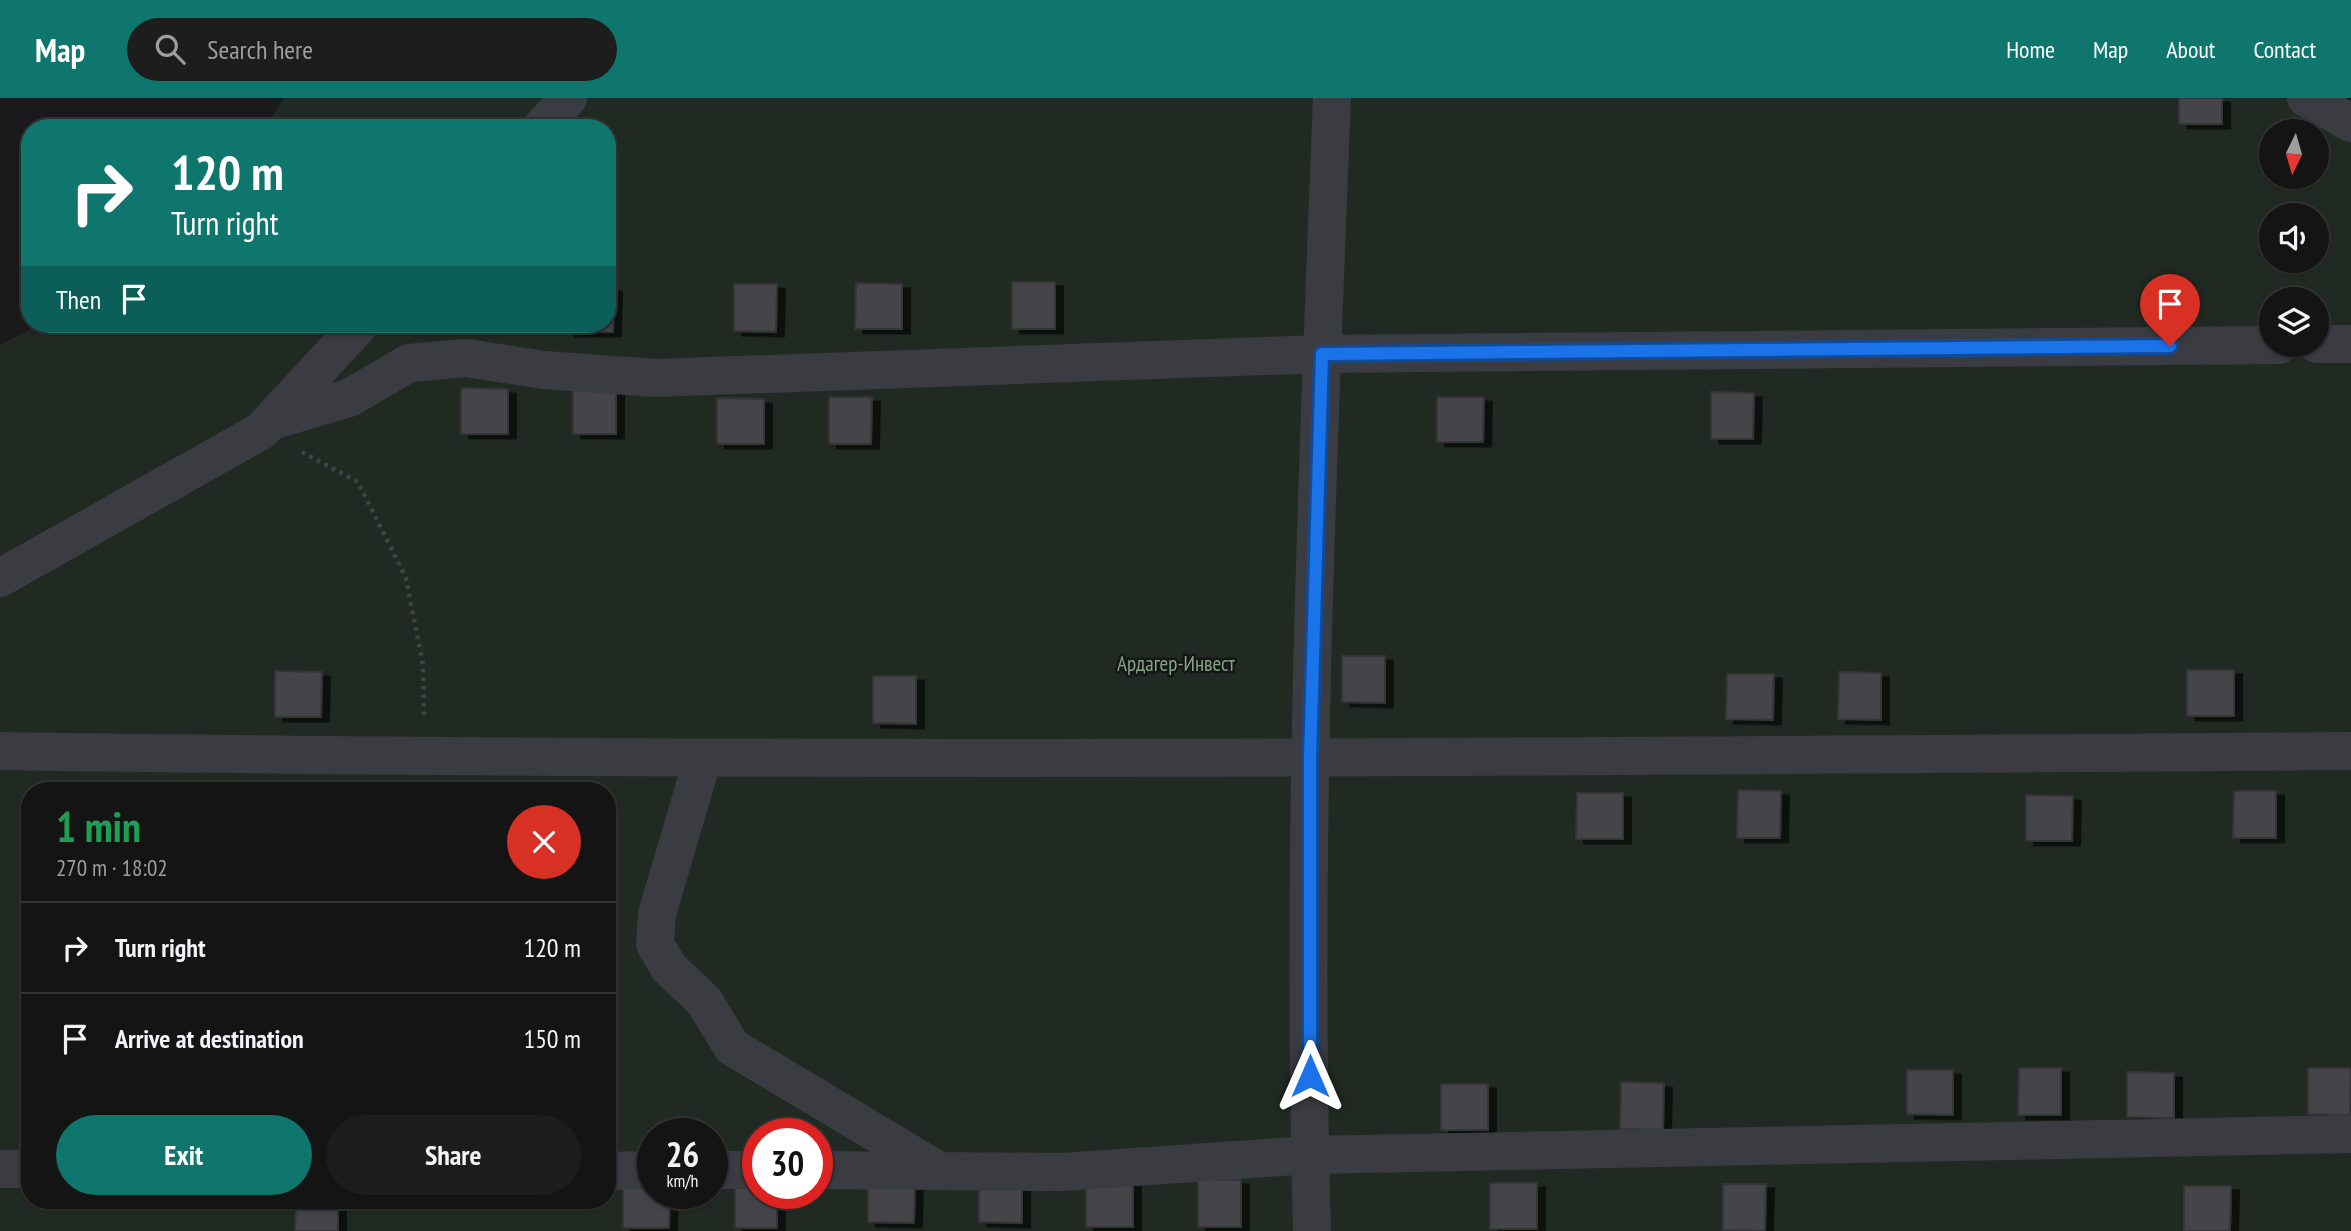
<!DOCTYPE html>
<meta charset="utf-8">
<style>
:root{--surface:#141415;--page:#1d1d1e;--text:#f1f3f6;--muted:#9d9ea0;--line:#333334;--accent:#0f766e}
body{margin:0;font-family:"PT Sans Narrow",sans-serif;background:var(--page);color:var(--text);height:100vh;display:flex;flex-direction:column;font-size:26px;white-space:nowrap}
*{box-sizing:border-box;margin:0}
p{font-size:23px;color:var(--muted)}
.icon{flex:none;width:38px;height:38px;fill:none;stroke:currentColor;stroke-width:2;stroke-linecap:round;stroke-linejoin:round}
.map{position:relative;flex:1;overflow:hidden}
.details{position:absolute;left:21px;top:684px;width:595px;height:427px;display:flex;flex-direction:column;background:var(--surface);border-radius:28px;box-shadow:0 2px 5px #0004,0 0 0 2px var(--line)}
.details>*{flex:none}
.top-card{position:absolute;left:21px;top:21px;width:595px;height:214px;border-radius:28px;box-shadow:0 2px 5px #0004,0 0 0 2px var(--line);background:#0f766e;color:#fff;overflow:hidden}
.needle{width:46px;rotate:185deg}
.fabs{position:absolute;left:2259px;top:21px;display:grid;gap:14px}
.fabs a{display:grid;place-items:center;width:70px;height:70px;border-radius:50%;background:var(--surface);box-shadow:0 2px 5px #0004,0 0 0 2px var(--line);font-size:35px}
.speed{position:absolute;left:637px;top:1020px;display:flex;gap:14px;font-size:35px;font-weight:700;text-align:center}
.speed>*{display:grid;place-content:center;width:91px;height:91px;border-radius:50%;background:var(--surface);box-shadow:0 2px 5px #0004,0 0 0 2px var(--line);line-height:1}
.speed small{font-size:18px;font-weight:400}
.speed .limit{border:10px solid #d22;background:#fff;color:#111}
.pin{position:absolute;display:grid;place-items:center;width:60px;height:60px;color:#fff;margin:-72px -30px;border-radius:50% 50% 50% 0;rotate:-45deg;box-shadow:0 0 7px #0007}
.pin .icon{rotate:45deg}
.me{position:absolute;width:77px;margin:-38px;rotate:0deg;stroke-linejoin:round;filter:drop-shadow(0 0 5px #0008)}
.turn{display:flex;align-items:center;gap:24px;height:147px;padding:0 35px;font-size:32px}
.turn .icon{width:91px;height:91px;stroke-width:2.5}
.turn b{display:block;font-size:49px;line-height:60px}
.then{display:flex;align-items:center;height:66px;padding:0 35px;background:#0003;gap:14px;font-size:26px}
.round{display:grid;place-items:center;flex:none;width:74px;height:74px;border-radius:37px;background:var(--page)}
.head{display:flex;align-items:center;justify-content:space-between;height:119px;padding:0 35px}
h1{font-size:42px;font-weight:700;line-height:52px;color:#1e9e55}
.primary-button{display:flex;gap:14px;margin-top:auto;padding:14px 35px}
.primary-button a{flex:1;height:80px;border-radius:42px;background:var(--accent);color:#fff;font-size:28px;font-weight:700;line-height:80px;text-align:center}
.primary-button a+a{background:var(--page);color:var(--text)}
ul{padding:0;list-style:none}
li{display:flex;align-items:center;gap:21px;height:91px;padding:0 35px;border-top:2px solid var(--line)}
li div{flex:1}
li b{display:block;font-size:26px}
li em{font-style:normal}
header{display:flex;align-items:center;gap:42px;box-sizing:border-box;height:98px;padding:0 35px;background:var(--accent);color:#fff}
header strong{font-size:33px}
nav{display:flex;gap:38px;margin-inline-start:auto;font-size:24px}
.search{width:490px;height:63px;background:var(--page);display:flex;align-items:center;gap:18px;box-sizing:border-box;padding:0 24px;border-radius:38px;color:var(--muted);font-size:26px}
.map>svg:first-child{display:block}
.green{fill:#212a22;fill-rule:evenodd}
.building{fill:#444549;stroke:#343438;stroke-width:2;filter:url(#shadow)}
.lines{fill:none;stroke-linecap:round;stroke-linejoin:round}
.path{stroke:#414348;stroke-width:4.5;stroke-dasharray:3.5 5;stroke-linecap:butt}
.street{stroke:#3b3c41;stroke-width:38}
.route-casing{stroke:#114b97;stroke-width:18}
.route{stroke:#1a73e8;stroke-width:12}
.labels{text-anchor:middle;stroke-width:5;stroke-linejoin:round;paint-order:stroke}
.park-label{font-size:21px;fill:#84a684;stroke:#151517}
</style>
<header>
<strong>Map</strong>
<div class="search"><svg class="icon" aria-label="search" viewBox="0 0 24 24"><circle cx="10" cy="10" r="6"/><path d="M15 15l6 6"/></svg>Search here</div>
<nav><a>Home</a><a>Map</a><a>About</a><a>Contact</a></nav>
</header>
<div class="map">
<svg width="2351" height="1133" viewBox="0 0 2351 1133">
<defs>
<filter id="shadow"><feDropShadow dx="8" dy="4.5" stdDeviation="0" flood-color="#0009"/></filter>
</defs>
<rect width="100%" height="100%" fill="#1a1a1c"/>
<path class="green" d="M 284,0 L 2286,0 L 2351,37 L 2351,1133 L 0,1133 L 0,247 L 41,226 L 607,226 L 607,30 L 265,30 ZM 2272,33 L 2317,33 L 2317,79 L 2272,79 ZM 2272,117 L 2317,117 L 2317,163 L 2272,163 ZM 2272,201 L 2317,201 L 2317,247 L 2272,247 ZM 30,693 L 607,693 L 607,1102 L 30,1102 ZM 653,1036 L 712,1036 L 712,1096 L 653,1096 ZM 758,1036 L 817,1036 L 817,1096 L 758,1096 Z"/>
<path class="building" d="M 2179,0 L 2222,0 L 2222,26 L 2179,26 Z
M 1012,184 L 1055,184 L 1055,231 L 1012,231 Z
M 856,185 L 902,186 L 902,231 L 855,231 Z
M 734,186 L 777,186 L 776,234 L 734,233 Z
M 607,189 L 614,189 L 613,234 L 567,234 L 567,226 L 607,226 Z
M 573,289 L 616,289 L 616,336 L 573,336 Z
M 461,290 L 508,291 L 508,336 L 461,336 Z
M 1711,294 L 1754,295 L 1753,341 L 1711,341 Z
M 829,299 L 872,299 L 871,346 L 829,346 Z
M 1437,299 L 1484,299 L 1483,344 L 1437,344 Z
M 717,300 L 764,301 L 764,346 L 717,346 Z
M 1342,558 L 1385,558 L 1385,605 L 1342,604 Z
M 2187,572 L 2234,572 L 2234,618 L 2187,618 Z
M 275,573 L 322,574 L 321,619 L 275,619 Z
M 1839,574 L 1881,575 L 1881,622 L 1838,621 Z
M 1727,576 L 1774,576 L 1773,622 L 1726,621 Z
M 873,578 L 916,578 L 916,626 L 873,625 Z
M 1738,692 L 1781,693 L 1780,740 L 1737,740 Z
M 2234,693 L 2276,693 L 2276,740 L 2233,740 Z
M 1577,695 L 1623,695 L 1623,741 L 1576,741 Z
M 2026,697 L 2073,698 L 2072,743 L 2026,743 Z
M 2019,970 L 2061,970 L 2061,1017 L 2018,1017 Z
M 2308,970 L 2351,970 L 2350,1017 L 2308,1016 Z
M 1907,972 L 1953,972 L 1953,1017 L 1907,1016 Z
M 2127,974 L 2174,975 L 2174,1020 L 2127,1019 Z
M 1621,984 L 1664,985 L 1663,1032 L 1620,1031 Z
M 1441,986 L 1488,986 L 1488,1032 L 1441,1032 Z
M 979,1078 L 1022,1078 L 1022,1125 L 979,1124 Z
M 868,1079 L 915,1079 L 914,1125 L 868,1124 Z
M 1198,1081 L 1241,1082 L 1241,1129 L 1198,1129 Z
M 735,1083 L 758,1083 L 758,1096 L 777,1096 L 777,1130 L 735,1130 Z
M 1086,1083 L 1133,1083 L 1133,1129 L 1086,1129 Z
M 623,1084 L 653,1085 L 653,1096 L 670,1096 L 669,1130 L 623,1130 Z
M 1490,1085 L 1537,1085 L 1537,1131 L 1490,1131 Z
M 1723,1086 L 1766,1086 L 1765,1133 L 1723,1132 Z
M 2184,1088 L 2231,1088 L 2230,1133 L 2184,1133 Z
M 296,1106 L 338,1106 L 338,1133 L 295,1133 Z"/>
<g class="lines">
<path class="path" d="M 302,354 L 358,384 L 406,480 L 423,567 L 424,620"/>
<path class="street" d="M 2306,0 L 2351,25
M 541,30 L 568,0
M 2317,246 L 2351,246
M 271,323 L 349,300 L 409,265 L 466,260 L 544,272 L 655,280 L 1322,256 L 2279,247
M 0,480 L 261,333 L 360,226
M 0,653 C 784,665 1567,659 2351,653
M 703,660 L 657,816 L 655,846 L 669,870 L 704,903 L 732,949 L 936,1071
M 0,1071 L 30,1071
M 712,1072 L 758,1072
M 817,1072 L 1062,1074 L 1310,1057 L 2351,1036
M 607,1073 L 653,1072
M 1312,1133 C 1301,755 1317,377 1332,0"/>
</g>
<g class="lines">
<defs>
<path id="route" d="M 1310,978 L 1310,661 L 1322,256 L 2170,248"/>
</defs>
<use href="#route" class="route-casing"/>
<use href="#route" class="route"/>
</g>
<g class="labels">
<g class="park-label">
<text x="1176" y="573">Ардагер-Инвест</text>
</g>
</g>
</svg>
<div class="fabs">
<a><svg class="needle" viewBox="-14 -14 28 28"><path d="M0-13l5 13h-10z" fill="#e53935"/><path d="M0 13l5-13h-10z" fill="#9d9ea0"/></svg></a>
<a><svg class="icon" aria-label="sound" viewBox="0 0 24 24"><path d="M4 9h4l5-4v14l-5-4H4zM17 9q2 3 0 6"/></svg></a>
<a><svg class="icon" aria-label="layers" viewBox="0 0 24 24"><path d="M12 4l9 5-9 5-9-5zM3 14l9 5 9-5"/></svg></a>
</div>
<div class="speed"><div>26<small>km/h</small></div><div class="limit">30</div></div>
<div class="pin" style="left:2170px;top:248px;background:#d93025"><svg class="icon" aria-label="arrive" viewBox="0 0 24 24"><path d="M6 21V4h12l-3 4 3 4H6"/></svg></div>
<svg class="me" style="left:1310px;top:978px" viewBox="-20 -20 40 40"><path d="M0-17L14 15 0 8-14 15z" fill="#1a73e8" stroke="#fff" stroke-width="4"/></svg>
<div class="top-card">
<div class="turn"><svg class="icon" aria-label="right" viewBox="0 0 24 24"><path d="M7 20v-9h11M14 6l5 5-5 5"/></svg><div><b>120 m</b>Turn right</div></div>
<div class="then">Then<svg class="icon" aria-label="arrive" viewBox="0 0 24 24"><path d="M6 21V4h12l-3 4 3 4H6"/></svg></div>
</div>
<section class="details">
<div class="head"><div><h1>1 min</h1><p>270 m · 18:02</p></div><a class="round" style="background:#d93025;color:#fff"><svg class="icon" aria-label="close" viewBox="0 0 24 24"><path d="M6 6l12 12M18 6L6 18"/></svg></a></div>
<ul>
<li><svg class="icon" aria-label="right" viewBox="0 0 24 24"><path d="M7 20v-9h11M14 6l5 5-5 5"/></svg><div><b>Turn right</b></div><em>120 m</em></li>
<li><svg class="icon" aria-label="arrive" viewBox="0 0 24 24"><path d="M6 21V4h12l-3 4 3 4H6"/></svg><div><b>Arrive at destination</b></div><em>150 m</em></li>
</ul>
<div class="primary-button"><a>Exit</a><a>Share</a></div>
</section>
</div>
